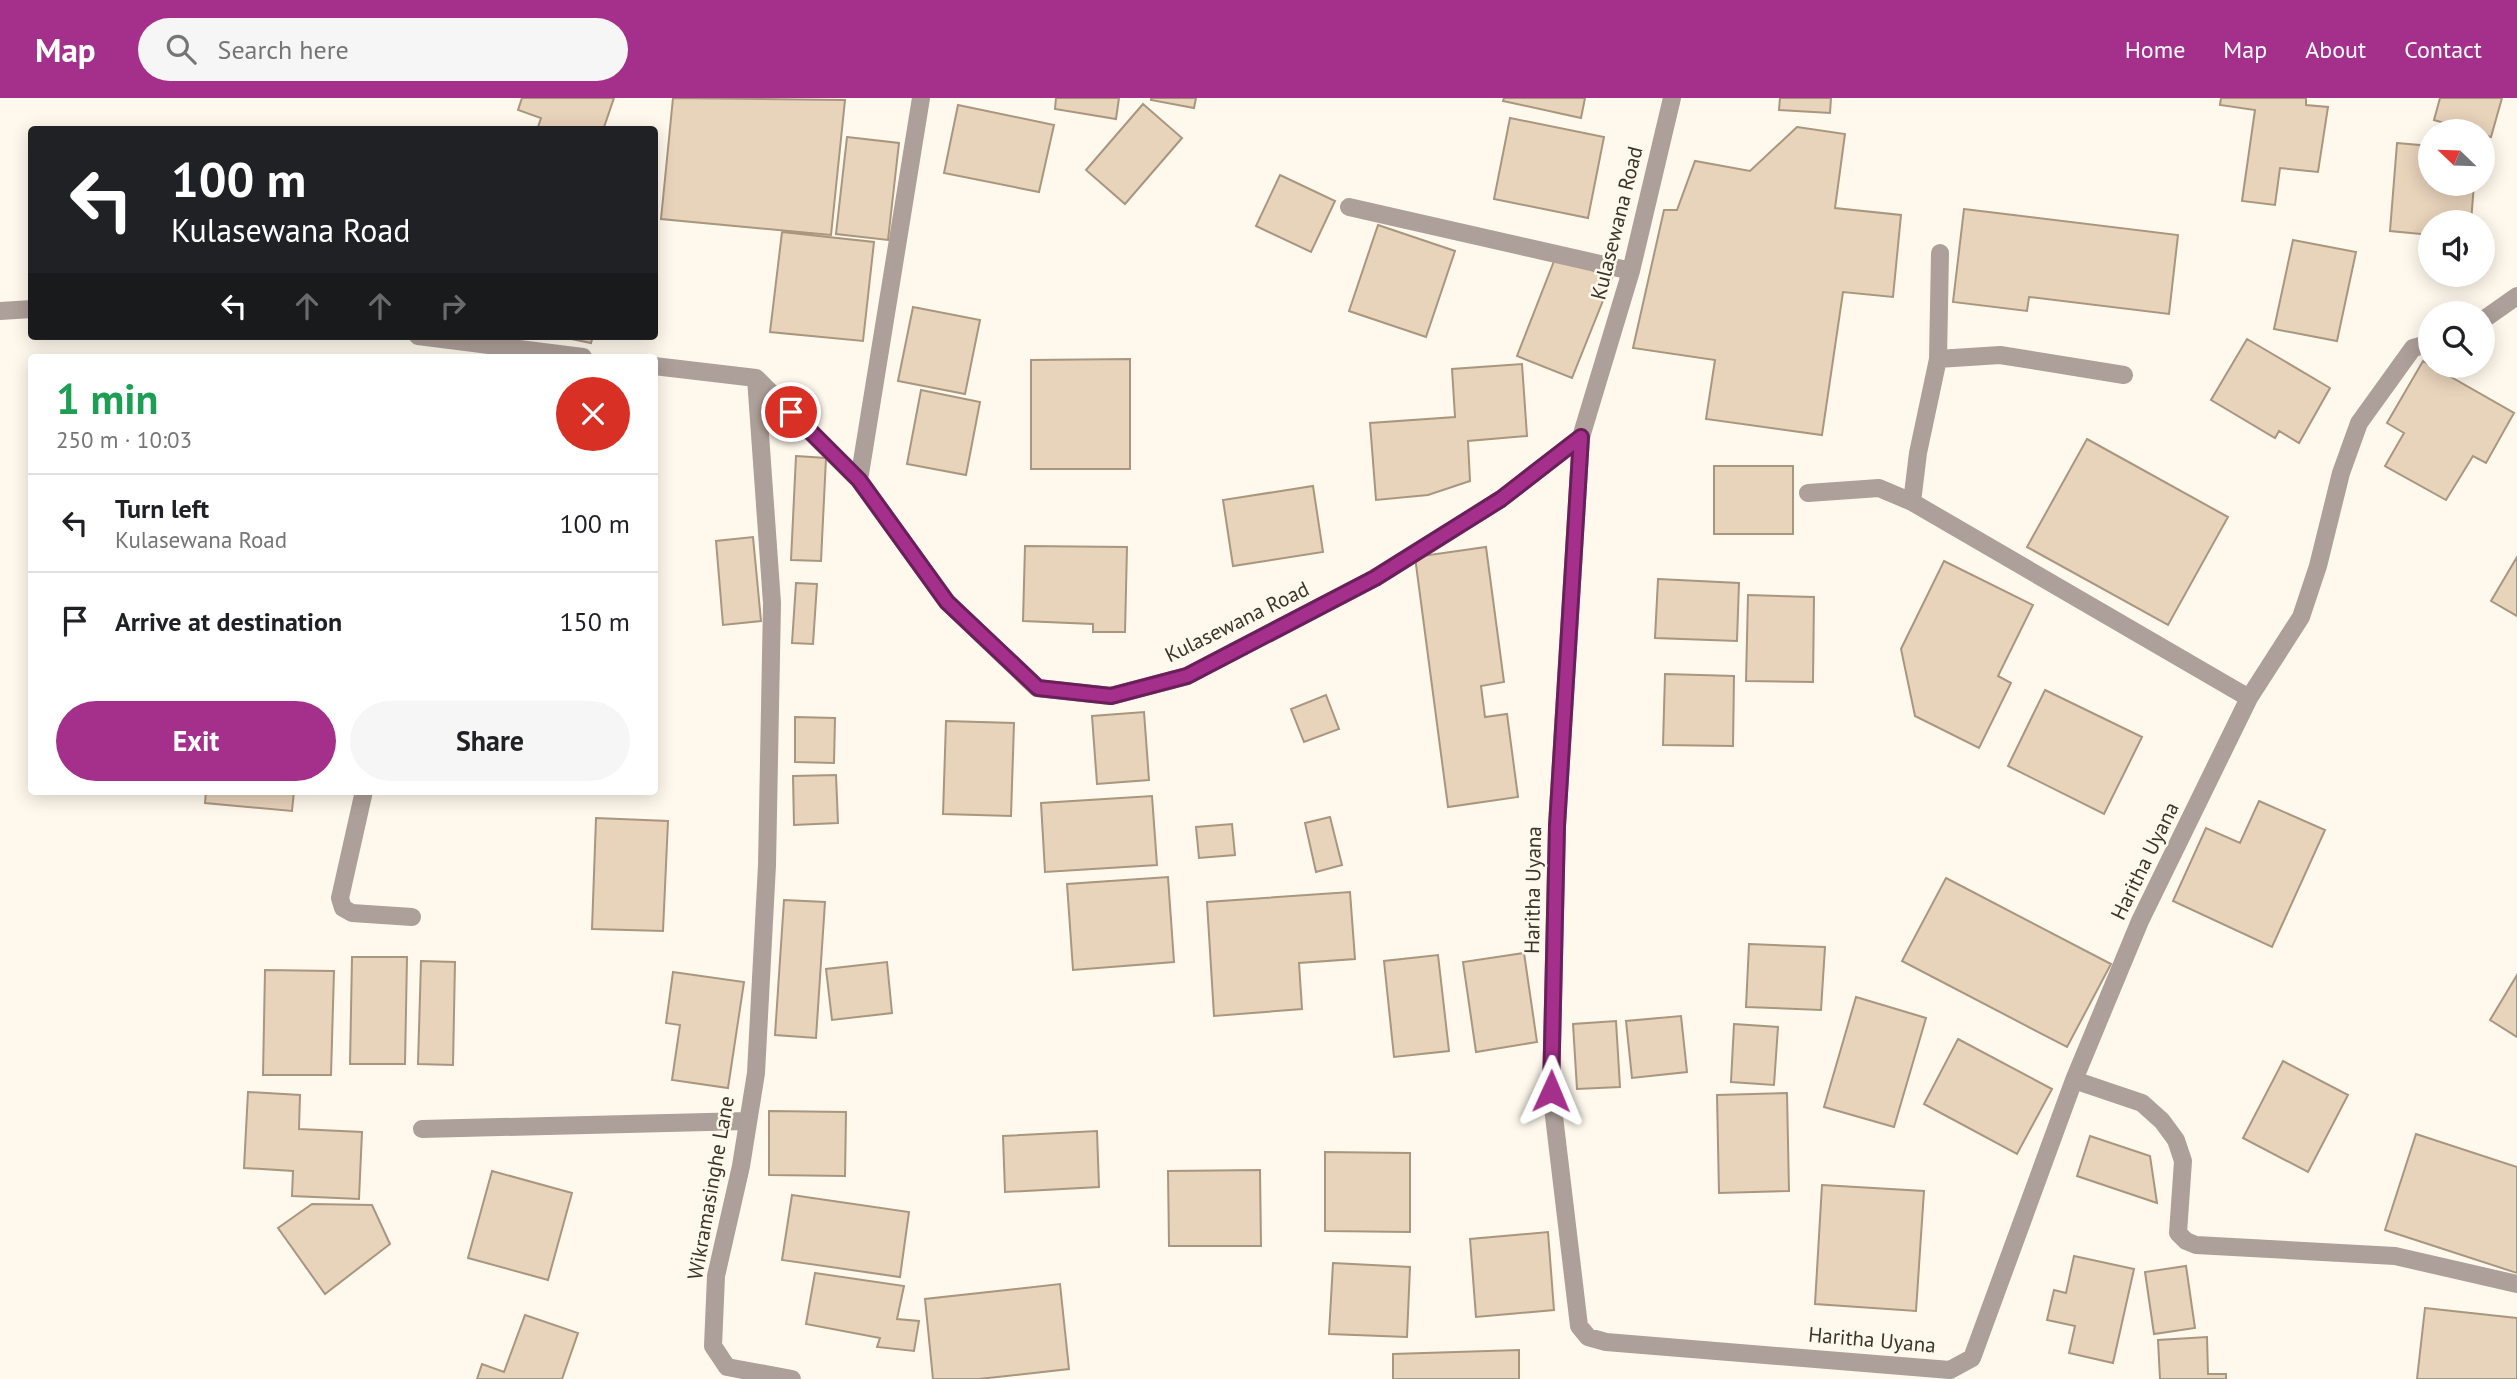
<!DOCTYPE html>
<meta charset="utf-8">
<style>
:root{--surface:#fff;--page:#f6f6f6;--text:#202124;--muted:#757577;--line:#e0e0e0;--accent:#a4308b}
body{margin:0;font-family:"PT Sans",sans-serif;background:var(--page);color:var(--text);height:100vh;display:flex;flex-direction:column;font-size:26px;white-space:nowrap}
*{box-sizing:border-box;margin:0}
p{font-size:23px;color:var(--muted)}
.icon{flex:none;width:38px;height:38px;fill:none;stroke:currentColor;stroke-width:2;stroke-linecap:round;stroke-linejoin:round}
.map{position:relative;flex:1;overflow:hidden}
.drawer{position:absolute;left:28px;top:256px;width:630px;height:441px;display:flex;flex-direction:column;background:var(--surface);border-radius:7px;box-shadow:0 4px 18px #0003}
.drawer>*{flex:none}
.top-card{position:absolute;left:28px;top:28px;width:630px;height:214px;border-radius:7px;box-shadow:0 4px 18px #0003;background:#202124;color:#fff;overflow:hidden}
.needle{width:46px;rotate:293deg}
.buttons{position:absolute;left:2418px;top:21px;display:grid;gap:14px}
.buttons a{display:grid;place-items:center;width:77px;height:77px;border-radius:50%;background:var(--surface);box-shadow:0 4px 18px #0003;font-size:35px}
.pin{position:absolute;display:grid;place-items:center;width:60px;height:60px;color:#fff;margin:-30px;border:4px solid #fff;border-radius:50%;box-shadow:0 2px 7px #0007}
.me{position:absolute;width:77px;margin:-38px;rotate:1deg;stroke-linejoin:round;filter:drop-shadow(0 0 5px #0008)}
.turn{display:flex;align-items:center;gap:24px;height:147px;padding:0 28px;font-size:32px}
.turn .icon{width:91px;height:91px;stroke-width:2.5}
.turn b{display:block;font-size:49px;line-height:60px}
.lanes{display:flex;align-items:center;height:66px;padding:0 28px;background:#0003;justify-content:center;gap:35px;direction:ltr}
.lanes .off{opacity:.35}
.round{display:grid;place-items:center;flex:none;width:74px;height:74px;border-radius:37px;background:var(--page)}
.headline{display:flex;align-items:center;justify-content:space-between;height:119px;padding:0 28px}
h1{font-size:42px;font-weight:800;line-height:52px;color:#1e9e55}
.action{display:flex;gap:14px;margin-top:auto;padding:14px 28px}
.action a{flex:1;height:80px;border-radius:42px;background:var(--accent);color:#fff;font-size:28px;font-weight:800;line-height:80px;text-align:center}
.action a+a{background:var(--page);color:var(--text)}
ul{padding:0;list-style:none}
li{display:flex;align-items:center;gap:21px;height:98px;padding:0 28px;border-top:2px solid var(--line)}
li div{flex:1}
li b{display:block;font-size:26px}
li em{font-style:normal}
header{display:flex;align-items:center;gap:42px;box-sizing:border-box;height:98px;padding:0 35px;background:var(--accent);color:#fff}
header strong{font-size:33px}
nav{display:flex;gap:38px;margin-inline-start:auto;font-size:24px}
.search{width:490px;height:63px;background:var(--page);display:flex;align-items:center;gap:18px;box-sizing:border-box;padding:0 24px;border-radius:38px;color:var(--muted);font-size:26px}
.map>svg:first-child{display:block}
.building{fill:#e8d3bb;stroke:#a9967f;stroke-width:2}
.lines{fill:none;stroke-linecap:round;stroke-linejoin:round}
.minor{stroke:#ad9f99;stroke-width:18}
.route-casing{stroke:#6b1f5a;stroke-width:18}
.route{stroke:#a4308b;stroke-width:12}
.labels{text-anchor:middle;stroke-width:5;stroke-linejoin:round;paint-order:stroke}
.street-label{font-size:21px;fill:#3a3429;stroke:#fff9ed}
</style>
<header>
<strong>Map</strong>
<div class="search"><svg class="icon" aria-label="search" viewBox="0 0 24 24"><circle cx="10" cy="10" r="6"/><path d="M15 15l6 6"/></svg>Search here</div>
<nav><a>Home</a><a>Map</a><a>About</a><a>Contact</a></nav>
</header>
<div class="map">
<svg width="2517" height="1281" viewBox="0 0 2517 1281">
<rect width="100%" height="100%" fill="#fff9ed"/>
<path class="building" d="M 522,0 L 614,0 L 603,32 L 537,32 L 541,20 L 518,12 Z
M 673,0 L 845,2 L 831,137 L 661,121 Z
M 1056,0 L 1119,0 L 1116,21 L 1055,11 Z
M 1151,0 L 1196,0 L 1194,10 L 1151,2 Z
M 1504,0 L 1585,0 L 1581,20 L 1503,3 Z
M 1780,0 L 1831,0 L 1830,15 L 1779,12 Z
M 2221,0 L 2306,0 L 2306,7 L 2328,9 L 2318,74 L 2280,70 L 2275,107 L 2242,103 L 2255,12 L 2220,7 Z
M 2440,0 L 2502,0 L 2491,39 L 2483,37 L 2483,33 L 2472,33 L 2434,22 Z
M 1143,6 L 1182,40 L 1125,106 L 1086,72 Z
M 958,7 L 1054,27 L 1039,94 L 944,75 Z
M 1510,20 L 1604,39 L 1588,120 L 1494,101 Z
M 1797,29 L 1845,36 L 1835,110 L 1901,117 L 1893,199 L 1843,194 L 1822,337 L 1706,321 L 1715,262 L 1633,250 L 1664,112 L 1677,112 L 1695,63 L 1750,73 Z
M 847,39 L 899,45 L 888,142 L 836,136 Z
M 2397,45 L 2431,48 L 2431,86 L 2474,86 L 2471,124 L 2431,124 L 2431,137 L 2390,133 Z
M 1280,77 L 1335,103 L 1311,154 L 1256,128 Z
M 1964,111 L 2178,137 L 2169,216 L 2029,199 L 2027,213 L 1953,204 Z
M 1378,127 L 1455,153 L 1426,239 L 1349,213 Z
M 782,134 L 874,144 L 863,243 L 770,234 Z
M 2293,142 L 2356,154 L 2337,243 L 2274,231 Z
M 1556,158 L 1612,180 L 1572,280 L 1517,258 Z
M 913,209 L 980,222 L 965,296 L 898,283 Z
M 557,238 L 593,238 L 591,245 Z
M 2247,241 L 2330,290 L 2299,345 L 2279,333 L 2275,340 L 2211,302 Z
M 1130,261 L 1130,371 L 1031,371 L 1031,262 Z
M 2423,263 L 2514,315 L 2486,365 L 2473,358 L 2446,402 L 2385,368 L 2404,335 L 2387,325 Z
M 1522,266 L 1527,338 L 1468,343 L 1470,383 L 1428,397 L 1376,402 L 1370,325 L 1455,319 L 1452,271 Z
M 921,292 L 980,304 L 966,377 L 907,366 Z
M 2087,341 L 2228,419 L 2168,527 L 2027,449 Z
M 796,358 L 826,360 L 821,463 L 791,462 Z
M 1714,368 L 1793,368 L 1793,436 L 1714,436 Z
M 1313,388 L 1323,454 L 1233,468 L 1223,402 Z
M 753,439 L 761,523 L 723,527 L 716,443 Z
M 1025,448 L 1127,449 L 1125,534 L 1093,534 L 1093,526 L 1023,523 Z
M 1486,449 L 1504,584 L 1481,588 L 1485,619 L 1507,616 L 1518,699 L 1448,709 L 1415,459 Z
M 2517,459 L 2517,518 L 2491,503 Z
M 1944,463 L 2033,507 L 1998,578 L 2011,585 L 1979,650 L 1915,618 L 1901,551 Z
M 1658,481 L 1739,485 L 1737,543 L 1655,540 Z
M 796,485 L 817,486 L 813,546 L 792,545 Z
M 1748,497 L 1814,499 L 1813,584 L 1746,583 Z
M 1665,576 L 1734,578 L 1733,648 L 1663,647 Z
M 2045,592 L 2142,639 L 2104,716 L 2008,668 Z
M 1326,597 L 1339,631 L 1304,644 L 1291,611 Z
M 1144,614 L 1149,682 L 1097,686 L 1092,618 Z
M 795,619 L 835,620 L 834,665 L 795,664 Z
M 946,623 L 1014,625 L 1011,718 L 943,716 Z
M 836,677 L 838,725 L 794,727 L 793,678 Z
M 206,693 L 294,693 L 292,713 L 205,705 Z
M 1152,698 L 1157,767 L 1045,774 L 1041,705 Z
M 2259,703 L 2325,732 L 2272,849 L 2173,803 L 2206,730 L 2240,745 Z
M 1330,719 L 1342,767 L 1316,774 L 1305,725 Z
M 596,720 L 668,723 L 663,833 L 592,831 Z
M 1232,726 L 1235,757 L 1199,760 L 1196,729 Z
M 1168,779 L 1174,864 L 1073,872 L 1067,786 Z
M 1946,780 L 2111,866 L 2067,949 L 1902,863 Z
M 1350,794 L 1355,861 L 1299,865 L 1302,911 L 1214,918 L 1207,804 Z
M 784,802 L 825,804 L 816,940 L 775,937 Z
M 1749,846 L 1825,849 L 1821,912 L 1746,909 Z
M 1524,855 L 1537,944 L 1476,954 L 1463,864 Z
M 1438,857 L 1449,953 L 1394,959 L 1384,863 Z
M 352,859 L 407,859 L 405,966 L 350,966 Z
M 421,863 L 455,864 L 453,967 L 418,966 Z
M 887,864 L 892,915 L 832,922 L 826,871 Z
M 265,872 L 334,873 L 331,977 L 263,977 Z
M 673,874 L 744,884 L 728,990 L 672,982 L 680,927 L 666,925 Z
M 2517,877 L 2517,939 L 2490,922 Z
M 1856,899 L 1926,920 L 1894,1029 L 1824,1009 Z
M 1681,918 L 1687,974 L 1632,980 L 1626,923 Z
M 1616,923 L 1620,989 L 1577,991 L 1573,926 Z
M 1734,926 L 1778,929 L 1774,987 L 1731,984 Z
M 1958,941 L 2052,991 L 2017,1056 L 1924,1006 Z
M 2283,963 L 2348,997 L 2308,1074 L 2243,1040 Z
M 248,994 L 300,997 L 299,1031 L 362,1034 L 359,1101 L 292,1098 L 293,1073 L 244,1070 Z
M 1787,995 L 1789,1093 L 1719,1095 L 1717,997 Z
M 769,1013 L 846,1014 L 845,1078 L 769,1077 Z
M 1097,1033 L 1099,1089 L 1005,1094 L 1003,1038 Z
M 2416,1036 L 2517,1069 L 2517,1175 L 2385,1132 Z
M 2090,1038 L 2150,1058 L 2157,1105 L 2077,1078 Z
M 1325,1054 L 1410,1055 L 1410,1134 L 1325,1133 Z
M 1260,1072 L 1261,1148 L 1169,1148 L 1168,1073 Z
M 492,1073 L 572,1095 L 548,1182 L 468,1160 Z
M 1822,1087 L 1924,1093 L 1916,1213 L 1815,1206 Z
M 792,1097 L 909,1114 L 900,1179 L 782,1162 Z
M 312,1106 L 372,1107 L 390,1146 L 325,1196 L 278,1130 Z
M 1548,1134 L 1554,1212 L 1476,1219 L 1470,1141 Z
M 2074,1158 L 2134,1171 L 2113,1265 L 2069,1255 L 2075,1228 L 2047,1222 L 2054,1192 L 2066,1195 Z
M 1333,1165 L 1410,1169 L 1407,1239 L 1329,1236 Z
M 2186,1168 L 2195,1230 L 2154,1236 L 2145,1174 Z
M 815,1175 L 904,1188 L 897,1221 L 919,1223 L 914,1253 L 877,1249 L 880,1240 L 806,1226 Z
M 1060,1186 L 1069,1271 L 979,1281 L 933,1281 L 925,1201 Z
M 2425,1210 L 2517,1220 L 2517,1281 L 2417,1281 Z
M 525,1217 L 578,1235 L 562,1281 L 477,1281 L 482,1266 L 504,1274 Z
M 2207,1239 L 2208,1276 L 2226,1276 L 2226,1281 L 2160,1281 L 2158,1242 Z
M 1519,1252 L 1519,1281 L 1393,1281 L 1393,1256 Z"/>
<g class="lines">
<path class="minor" d="M 1349,109 L 1631,173
M 0,213 L 32,211
M 2483,222 L 2517,198
M 418,238 L 583,259
M 1938,261 L 2000,257 L 2124,277
M 654,268 L 756,280 L 859,382 L 947,504 L 1037,590 L 1111,598 L 1187,578 L 1375,480 L 1501,401 L 1581,339 L 1631,173 L 1672,0
M 756,280 L 772,505 L 767,767 L 756,975 L 741,1068 L 716,1178 L 713,1248 L 727,1269 L 792,1281
M 1581,339 L 1557,728 L 1551,993 L 1579,1228 L 1588,1239 L 1606,1244 L 1950,1272 L 1972,1260 L 2074,982 L 2140,823 L 2249,600 L 2301,519 L 2318,468 L 2341,375 L 2359,325 L 2413,250 L 2431,245
M 859,382 L 921,0
M 1808,395 L 1879,390 L 1912,404 L 2249,600
M 1912,404 L 1918,355 L 1938,261 L 1940,155
M 364,693 L 340,800 L 343,810 L 352,815 L 412,819
M 2074,982 L 2142,1005 L 2162,1023 L 2176,1042 L 2183,1063 L 2178,1135 L 2186,1143 L 2196,1147 L 2395,1158 L 2517,1186
M 422,1031 L 747,1023"/>
</g>
<g class="lines">
<defs>
<path id="route" d="M 791,314 L 859,382 L 947,504 L 1038,590 L 1111,598 L 1187,578 L 1375,480 L 1501,401 L 1581,339 L 1557,728 L 1551,993"/>
</defs>
<use href="#route" class="route-casing"/>
<use href="#route" class="route"/>
</g>
<g class="labels">
<g class="street-label">
<text transform="translate(1617 125) rotate(-76)" y="7">Kulasewana Road</text>
<text transform="translate(1237 524) rotate(-26)" y="7">Kulasewana Road</text>
<text transform="translate(2145 763) rotate(-64)" y="7">Haritha Uyana</text>
<text transform="translate(1533 792) rotate(-89)" y="7">Haritha Uyana</text>
<text transform="translate(711 1090) rotate(-80)" y="7">Wikramasinghe Lane</text>
<text transform="translate(1872 1242) rotate(5)" y="7">Haritha Uyana</text>
</g>
</g>
</svg>
<div class="buttons">
<a><svg class="needle" viewBox="-14 -14 28 28"><path d="M0-13l5 13h-10z" fill="#e53935"/><path d="M0 13l5-13h-10z" fill="#757577"/></svg></a>
<a><svg class="icon" aria-label="sound" viewBox="0 0 24 24"><path d="M4 9h4l5-4v14l-5-4H4zM17 9q2 3 0 6"/></svg></a>
<a><svg class="icon" aria-label="search" viewBox="0 0 24 24"><circle cx="10" cy="10" r="6"/><path d="M15 15l6 6"/></svg></a>
</div>
<div class="pin" style="left:791px;top:314px;background:#d93025"><svg class="icon" aria-label="arrive" viewBox="0 0 24 24"><path d="M6 21V4h12l-3 4 3 4H6"/></svg></div>
<svg class="me" style="left:1551px;top:993px" viewBox="-20 -20 40 40"><path d="M0-17L14 15 0 8-14 15z" fill="#a4308b" stroke="#fff" stroke-width="4"/></svg>
<div class="top-card">
<div class="turn"><svg class="icon" aria-label="left" viewBox="0 0 24 24"><path d="M17 20v-9H6M10 6l-5 5 5 5"/></svg><div><b>100 m</b>Kulasewana Road</div></div>
<div class="lanes"><svg class="icon" aria-label="left" viewBox="0 0 24 24"><path d="M17 20v-9H6M10 6l-5 5 5 5"/></svg><svg class="icon off" aria-label="ahead" viewBox="0 0 24 24"><path d="M12 20V5M6 11l6-6 6 6"/></svg><svg class="icon off" aria-label="ahead" viewBox="0 0 24 24"><path d="M12 20V5M6 11l6-6 6 6"/></svg><svg class="icon off" aria-label="right" viewBox="0 0 24 24"><path d="M7 20v-9h11M14 6l5 5-5 5"/></svg></div>
</div>
<section class="drawer">
<div class="headline"><div><h1>1 min</h1><p>250 m · 10:03</p></div><a class="round" style="background:#d93025;color:#fff"><svg class="icon" aria-label="close" viewBox="0 0 24 24"><path d="M6 6l12 12M18 6L6 18"/></svg></a></div>
<ul>
<li><svg class="icon" aria-label="left" viewBox="0 0 24 24"><path d="M17 20v-9H6M10 6l-5 5 5 5"/></svg><div><b>Turn left</b><p>Kulasewana Road</p></div><em>100 m</em></li>
<li><svg class="icon" aria-label="arrive" viewBox="0 0 24 24"><path d="M6 21V4h12l-3 4 3 4H6"/></svg><div><b>Arrive at destination</b></div><em>150 m</em></li>
</ul>
<div class="action"><a>Exit</a><a>Share</a></div>
</section>
</div>
